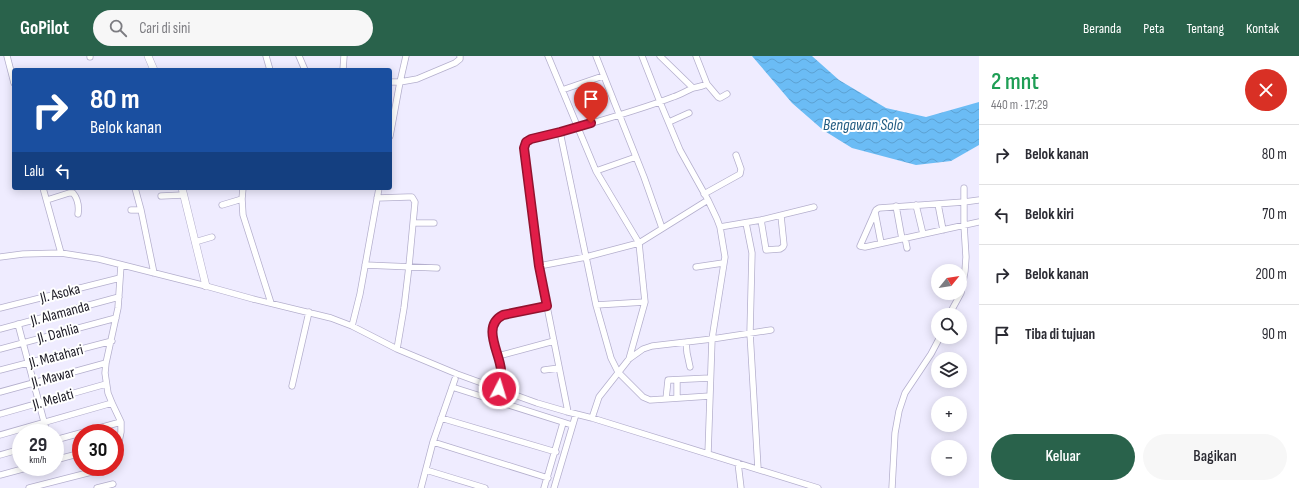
<!DOCTYPE html>
<html lang="id">
<meta charset="utf-8">
<style>
:root{--surface:#fff;--page:#f7f7f7;--text:#2b2b33;--muted:#7c7c81;--line:#e1e1e2;--accent:#29624b}
body{margin:0;font-family:"Sofia Sans Condensed",sans-serif;background:var(--page);color:var(--text);height:100vh;display:flex;flex-direction:column;font-size:15px;white-space:nowrap}
*{box-sizing:border-box;margin:0}
p{font-size:13px;color:var(--muted)}
.icon{flex:none;width:22px;height:22px;fill:none;stroke:currentColor;stroke-width:2;stroke-linecap:round;stroke-linejoin:round}
.map{position:relative;flex:1;overflow:hidden}
.details{display:flex;flex-direction:column;background:var(--surface);width:320px}
.details>*{flex:none}
.banner{position:absolute;left:12px;top:12px;width:380px;height:122px;border-radius:4px;box-shadow:0 2px 10px #0003;background:#1a4fa0;color:#fff;overflow:hidden}
.needle{width:26px;rotate:60deg}
.fabs{position:absolute;left:931px;top:208px;display:grid;gap:8px}
.fabs a{display:grid;place-items:center;width:36px;height:36px;border-radius:50%;background:var(--surface);box-shadow:0 2px 10px #0003;font-size:20px}
.speed{position:absolute;left:12px;top:368px;display:flex;gap:8px;font-size:20px;font-weight:700;text-align:center}
.speed>*{display:grid;place-content:center;width:52px;height:52px;border-radius:50%;background:var(--surface);box-shadow:0 2px 10px #0003;line-height:1}
.speed small{font-size:10px;font-weight:400}
.speed .limit{border:6px solid #d22;background:#fff;color:#111}
.pin{position:absolute;display:grid;place-items:center;width:34px;height:34px;color:#fff;margin:-41px -17px;border-radius:50% 50% 50% 0;rotate:-45deg;box-shadow:0 0 4px #0007}
.pin .icon{rotate:45deg}
.me{position:absolute;width:44px;margin:-22px;rotate:5deg;stroke-linejoin:round;filter:drop-shadow(0 0 3px #0008)}
.turn{display:flex;align-items:center;gap:14px;height:84px;padding:0 12px;font-size:18px}
.turn .icon{width:52px;height:52px;stroke-width:2.5}
.turn b{display:block;font-size:28px;line-height:34px}
.then{display:flex;align-items:center;height:38px;padding:0 12px;background:#0003;gap:8px;font-size:15px}
.round{display:grid;place-items:center;flex:none;width:42px;height:42px;border-radius:21px;background:var(--page)}
.overview{display:flex;align-items:center;justify-content:space-between;height:68px;padding:0 12px}
h1{font-size:24px;font-weight:600;line-height:30px;color:#1e9e55}
.action{display:flex;gap:8px;margin-top:auto;padding:8px 12px}
.action a{flex:1;height:46px;border-radius:24px;background:var(--accent);color:#fff;font-size:16px;font-weight:600;line-height:46px;text-align:center}
.action a+a{background:var(--page);color:var(--text)}
ul{padding:0;list-style:none}
li{display:flex;align-items:center;gap:12px;height:60px;padding:0 12px;border-top:1px solid var(--line)}
li div{flex:1}
li b{display:block;font-size:15px}
li em{font-style:normal}
header{display:flex;align-items:center;gap:24px;box-sizing:border-box;height:56px;padding:0 20px;background:var(--accent);color:#fff}
header strong{font-size:19px}
nav{display:flex;gap:22px;margin-inline-start:auto;font-size:14px}
.search{width:280px;height:36px;background:var(--page);display:flex;align-items:center;gap:10px;box-sizing:border-box;padding:0 14px;border-radius:22px;color:var(--muted);font-size:15px}
main{display:flex;flex:1;min-height:0}
.map>svg:first-child{display:block}
.water{fill:url(#water-waves)}
.lines{fill:none;stroke-linecap:round;stroke-linejoin:round}
.minor-casing{stroke:#b4afcd;stroke-width:7}
.tertiary-casing{stroke:#b4afcd;stroke-width:8}
.minor{stroke:#fff;stroke-width:5.5}
.tertiary{stroke:#fff;stroke-width:7}
.route-casing{stroke:#92132f;stroke-width:10}
.route{stroke:#e11d48;stroke-width:7}
.labels{text-anchor:middle;stroke-width:4;stroke-linejoin:round;paint-order:stroke}
.street-label{font-size:15px;fill:#1c1a25;stroke:#fff}
.water-label{font-size:16px;font-style:italic;fill:#215b81;stroke:#fff}
</style>
<header>
<strong>GoPilot</strong>
<div class="search"><svg class="icon" aria-label="search" viewBox="0 0 24 24"><circle cx="10" cy="10" r="6"/><path d="M15 15l6 6"/></svg>Cari di sini</div>
<nav><a>Beranda</a><a>Peta</a><a>Tentang</a><a>Kontak</a></nav>
</header>
<main>
<div class="map">
<svg width="979" height="432" viewBox="0 0 979 432">
<defs>
<pattern id="water-waves" width="16" height="10" patternUnits="userSpaceOnUse"><rect width="16" height="10" fill="#6bbcf5"/><path d="M0 5q4-4 8 0t8 0" fill="none" stroke="#5ca1d2"/></pattern>
</defs>
<rect width="100%" height="100%" fill="#efecff"/>
<path class="water" d="M 752,0 L 812,0 L 839,24 L 886,52 L 926,61 L 979,46 L 979,89 L 951,105 L 916,109 L 852,92 L 823,74 L 792,47 Z"/>
<g class="lines">
<defs>
<path id="minor" d="M 7,0 L 14,27
M 90,0 L 90,1
M 266,0 L 270,14
M 299,0 L 305,14
M 406,0 L 400,26 L 417,23 L 455,7 L 460,3 L 460,0
M 548,0 L 596,115 L 639,187 L 645,246 L 629,303
M 596,0 L 644,121 L 662,172
M 660,0 L 693,32
M 343,14 L 344,0
M 390,26 L 400,26 L 390,80
M 707,28 L 718,41 L 720,42 L 727,38
M 562,34 L 603,20
M 669,66 L 689,57
M 560,76 L 596,249 L 611,302 L 618,316 L 643,341 L 650,344 L 710,340
M 596,115 L 636,101
M 43,132 L 61,197
M 135,132 L 141,154 L 154,217
M 243,132 L 242,143 L 243,159 L 271,247
M 704,138 L 740,118 L 741,113 L 736,99
M 161,140 L 183,139
M 377,142 L 408,141 L 412,141 L 415,146 L 409,210 L 404,252 L 397,293
M 47,144 L 69,137 L 73,137 C 78,143 79,151 78,158
M 979,144 L 964,146 L 879,152 L 876,154 L 860,190 L 865,191 L 979,166
M 938,148 L 943,174
M 222,149 L 242,143
M 916,149 L 923,178
M 896,150 L 902,183
M 131,154 L 141,154
M 875,156 L 881,187
M 761,164 L 766,194 L 780,193 L 783,191 L 784,189 L 781,160
M 413,167 L 434,167
M 746,167 L 752,197 L 750,277 L 758,413
M 720,171 L 761,164 L 814,151
M 905,182 L 907,192
M 195,186 L 212,181
M 0,201 L 23,198 L 61,197 L 99,203 L 206,230 L 253,243 L 331,262 L 352,270 L 397,293 L 457,318 L 537,347 L 568,356 L 592,362 L 818,432
M 365,209 L 437,212
M 539,210 L 586,201 L 639,187 L 708,144 L 680,94 L 660,46 L 642,0
M 696,211 L 723,207
M 596,249 L 645,246
M 0,252 L 120,222
M 949,259 L 961,237 L 965,215 L 966,201 L 964,169 L 964,132
M 18,268 L 47,377
M 352,270 L 360,238 L 379,132
M 0,273 L 119,241
M 686,286 L 687,297 L 690,311
M 0,293 L 116,262
M 498,300 L 554,285
M 0,314 L 112,285
M 544,314 L 559,312
M 292,330 L 309,256
M 452,331 L 572,369
M 499,333 C 500,327 502,321 501,314 C 500,297 481,269 503,259 L 547,250
M 0,336 L 106,307
M 677,341 L 677,324
M 666,343 L 668,324 L 710,322
M 568,356 L 539,210 L 524,92 C 528,78 550,79 561,76 C 599,65 637,55 673,41 C 680,39 686,35 693,32 C 698,31 703,30 707,28 L 696,0
M 0,358 L 106,328
M 441,362 L 556,396
M 592,362 L 599,341 L 629,303 L 643,293 L 652,290 L 712,283 L 771,274
M 0,379 L 112,347
M 55,384 L 121,366
M 433,386 L 548,422
M 708,398 L 712,283 L 725,201 L 720,171 L 717,163 L 708,144
M 0,399 L 21,393
M 55,404 L 81,397
M 115,405 L 121,376 L 121,366 L 112,347 L 108,337 L 105,317 L 106,307 L 118,252 L 121,209
M 738,407 L 741,432
M 426,414 L 485,432
M 0,419 L 30,411
M 29,432 L 111,411
M 97,432 L 113,428
M 421,432 L 433,386 L 455,323
M 544,432 L 563,367
M 554,432 L 576,358
M 892,432 L 895,377 L 899,355 L 905,337 L 931,298 L 940,281"/>
<path id="tertiary" d="M 148,0 L 154,14
M 182,132 L 206,230"/>
</defs>
<use href="#minor" class="minor-casing"/>
<use href="#tertiary" class="tertiary-casing"/>
<use href="#minor" class="minor"/>
<use href="#tertiary" class="tertiary"/>
</g>
<g class="lines">
<defs>
<path id="route" d="M 499,333 C 500,327 502,321 501,314 C 500,297 481,270 503,259 L 547,250 L 539,210 L 524,92 L 526,86 L 531,83 L 560,76 L 591,67"/>
</defs>
<use href="#route" class="route-casing"/>
<use href="#route" class="route"/>
</g>
<g class="labels">
<g class="street-label">
<text transform="translate(60 237) rotate(-14)" y="5">Jl. Asoka</text>
<text transform="translate(60 257) rotate(-15)" y="5">Jl. Alamanda</text>
<text transform="translate(58 277) rotate(-15)" y="5">Jl. Dahlia</text>
<text transform="translate(56 300) rotate(-15)" y="5">Jl. Matahari</text>
<text transform="translate(53 321) rotate(-15)" y="5">Jl. Mawar</text>
<text transform="translate(53 343) rotate(-16)" y="5">Jl. Melati</text>
</g>
<g class="water-label">
<text x="863" y="74">Bengawan Solo</text>
</g>
</g>
</svg>
<div class="fabs">
<a><svg class="needle" viewBox="-14 -14 28 28"><path d="M0-13l5 13h-10z" fill="#e53935"/><path d="M0 13l5-13h-10z" fill="#7c7c81"/></svg></a>
<a><svg class="icon" aria-label="search" viewBox="0 0 24 24"><circle cx="10" cy="10" r="6"/><path d="M15 15l6 6"/></svg></a>
<a><svg class="icon" aria-label="layers" viewBox="0 0 24 24"><path d="M12 4l9 5-9 5-9-5zM3 14l9 5 9-5"/></svg></a>
<a>+</a>
<a>−</a>
</div>
<div class="speed"><div>29<small>km/h</small></div><div class="limit">30</div></div>
<div class="pin" style="left:591px;top:67px;background:#d93025"><svg class="icon" aria-label="arrive" viewBox="0 0 24 24"><path d="M6 21V4h12l-3 4 3 4H6"/></svg></div>
<svg class="me" style="left:499px;top:333px" viewBox="-20 -20 40 40"><circle r="17" fill="#e11d48" stroke="#fff" stroke-width="3"/><path d="M0-11L8 9 0 5-8 9z" fill="#fff"/></svg>
<div class="banner">
<div class="turn"><svg class="icon" aria-label="right" viewBox="0 0 24 24"><path d="M7 20v-9h11M14 6l5 5-5 5"/></svg><div><b>80 m</b>Belok kanan</div></div>
<div class="then">Lalu<svg class="icon" aria-label="left" viewBox="0 0 24 24"><path d="M17 20v-9H6M10 6l-5 5 5 5"/></svg></div>
</div>
</div>
<section class="details">
<div class="overview"><div><h1>2 mnt</h1><p>440 m · 17:29</p></div><a class="round" style="background:#d93025;color:#fff"><svg class="icon" aria-label="close" viewBox="0 0 24 24"><path d="M6 6l12 12M18 6L6 18"/></svg></a></div>
<ul>
<li><svg class="icon" aria-label="right" viewBox="0 0 24 24"><path d="M7 20v-9h11M14 6l5 5-5 5"/></svg><div><b>Belok kanan</b></div><em>80 m</em></li>
<li><svg class="icon" aria-label="left" viewBox="0 0 24 24"><path d="M17 20v-9H6M10 6l-5 5 5 5"/></svg><div><b>Belok kiri</b></div><em>70 m</em></li>
<li><svg class="icon" aria-label="right" viewBox="0 0 24 24"><path d="M7 20v-9h11M14 6l5 5-5 5"/></svg><div><b>Belok kanan</b></div><em>200 m</em></li>
<li><svg class="icon" aria-label="arrive" viewBox="0 0 24 24"><path d="M6 21V4h12l-3 4 3 4H6"/></svg><div><b>Tiba di tujuan</b></div><em>90 m</em></li>
</ul>
<div class="action"><a>Keluar</a><a>Bagikan</a></div>
</section>
</main>
